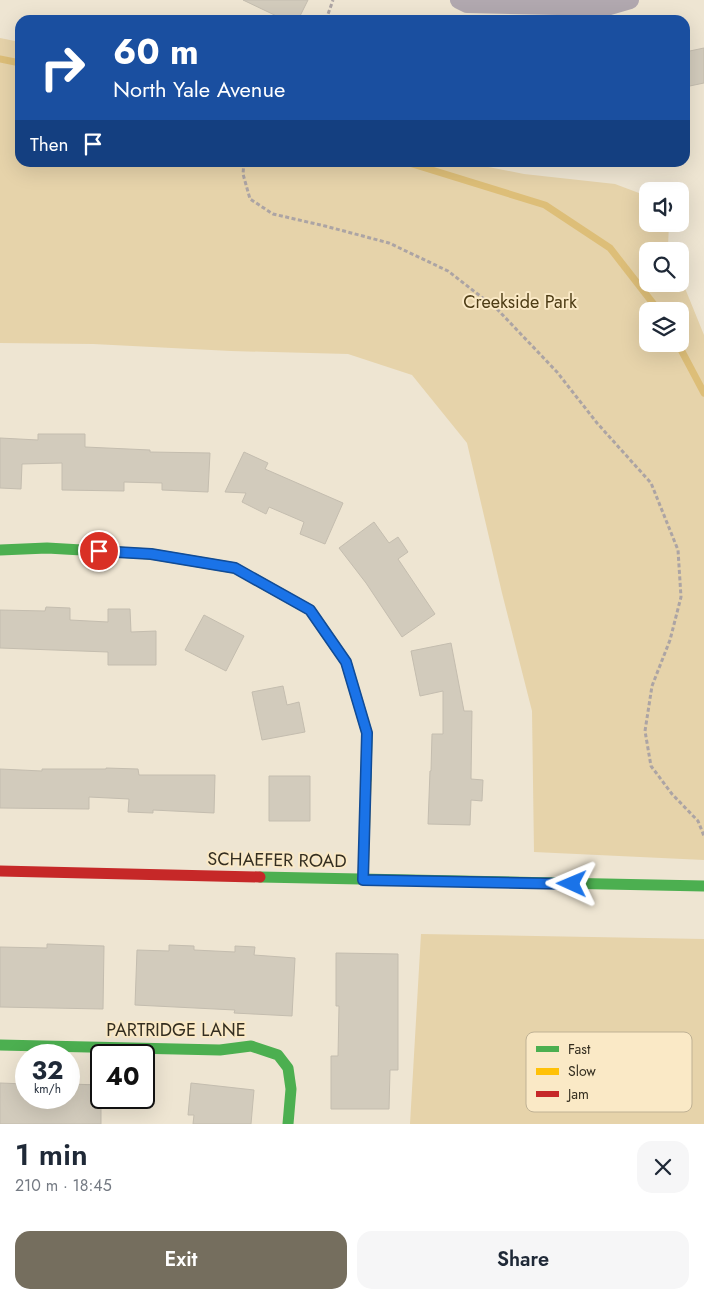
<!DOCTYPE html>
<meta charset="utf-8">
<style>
:root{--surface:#fff;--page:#f6f6f7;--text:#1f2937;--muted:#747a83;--accent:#756e5e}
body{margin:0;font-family:Jost,sans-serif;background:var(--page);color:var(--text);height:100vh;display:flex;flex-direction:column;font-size:19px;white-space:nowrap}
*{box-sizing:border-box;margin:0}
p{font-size:16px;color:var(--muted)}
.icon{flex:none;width:28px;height:28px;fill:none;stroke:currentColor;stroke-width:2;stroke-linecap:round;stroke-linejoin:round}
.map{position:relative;height:1124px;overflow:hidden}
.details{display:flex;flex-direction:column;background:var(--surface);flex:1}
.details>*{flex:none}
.guide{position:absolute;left:15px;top:15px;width:675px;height:152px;border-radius:15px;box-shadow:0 5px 20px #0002;background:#1a4fa0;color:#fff;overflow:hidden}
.controls{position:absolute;left:639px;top:182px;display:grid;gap:10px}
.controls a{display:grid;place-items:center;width:50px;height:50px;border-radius:10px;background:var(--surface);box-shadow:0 5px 20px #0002;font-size:25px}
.speed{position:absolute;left:15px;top:1044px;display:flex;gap:10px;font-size:25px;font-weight:700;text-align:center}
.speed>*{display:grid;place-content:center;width:65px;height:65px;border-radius:50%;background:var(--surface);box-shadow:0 5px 20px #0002;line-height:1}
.speed small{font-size:12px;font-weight:400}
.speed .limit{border:2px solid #111;border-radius:8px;background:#fff;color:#111}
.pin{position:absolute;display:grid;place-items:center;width:42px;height:42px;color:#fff;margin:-21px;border:2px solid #fff;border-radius:50%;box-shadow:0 1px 5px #0007}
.me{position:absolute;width:55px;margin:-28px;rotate:271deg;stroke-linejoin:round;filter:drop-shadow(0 0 4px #0008)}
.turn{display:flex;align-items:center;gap:18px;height:105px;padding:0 15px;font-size:22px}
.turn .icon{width:65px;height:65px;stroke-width:2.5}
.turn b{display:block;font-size:35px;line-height:42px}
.then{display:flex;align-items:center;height:48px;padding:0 15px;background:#0003;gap:10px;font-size:19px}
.round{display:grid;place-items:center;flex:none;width:52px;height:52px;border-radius:15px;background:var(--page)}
.summary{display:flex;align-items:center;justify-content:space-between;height:85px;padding:0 15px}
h1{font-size:30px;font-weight:600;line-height:38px}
.button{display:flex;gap:10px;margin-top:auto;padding:10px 15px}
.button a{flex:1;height:58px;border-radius:15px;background:var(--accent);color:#fff;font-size:20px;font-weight:600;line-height:58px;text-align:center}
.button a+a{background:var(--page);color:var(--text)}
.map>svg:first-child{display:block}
.green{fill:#e6d3aa;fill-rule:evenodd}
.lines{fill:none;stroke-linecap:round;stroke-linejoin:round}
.stream{stroke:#ddbe78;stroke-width:7}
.building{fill:#d2cbbc;stroke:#c4bdaf}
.path{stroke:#aca4a4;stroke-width:3;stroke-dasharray:4 2.5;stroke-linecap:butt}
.street{stroke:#b1a8af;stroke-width:18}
.fast{stroke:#4caf50;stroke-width:11}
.slow{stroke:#ffc107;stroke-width:11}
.jam{stroke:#c62828;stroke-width:11}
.route-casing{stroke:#114b97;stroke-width:12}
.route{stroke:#1a73e8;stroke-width:9}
.labels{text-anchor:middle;stroke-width:4;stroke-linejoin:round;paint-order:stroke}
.park-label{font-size:18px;fill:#4d3c15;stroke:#fae9c6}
.street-label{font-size:18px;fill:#342e20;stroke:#fae9c6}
.key{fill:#fae9c6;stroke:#bfb194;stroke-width:1}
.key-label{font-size:14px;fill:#342e20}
</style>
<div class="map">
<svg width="704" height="1124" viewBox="0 0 704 1124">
<rect width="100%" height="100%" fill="#eee5d2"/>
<path class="green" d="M 0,38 L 20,42 L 20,162 L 468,163 L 524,174 L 615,184 L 647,196 L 648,224 L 669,224 L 668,246 L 670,251 L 648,251 L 648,284 L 680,284 L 680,276 L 704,335 L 704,860 L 534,852 L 532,711 L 502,593 L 467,443 L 412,375 L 348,354 L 231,351 L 93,344 L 0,343 ZM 648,311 L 680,311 L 680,344 L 648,344 Z
M 421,934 L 704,939 L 704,1124 L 410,1124 Z"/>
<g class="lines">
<path class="stream" d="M 0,59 L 20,63
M 406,162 L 545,205 L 610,248 L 659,311
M 678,344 L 704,393"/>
</g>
<path class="building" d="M 243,0 L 308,0 L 298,20 L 285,20 Z
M 704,48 L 704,83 L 685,87 L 685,52 Z
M 38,434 L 85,434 L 85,447 L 150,450 L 150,452 L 210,453 L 208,492 L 162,490 L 162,483 L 124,482 L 124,491 L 62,490 L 62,463 L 22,464 L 21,489 L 0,488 L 0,438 L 38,440 Z
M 244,452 L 268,463 L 265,469 L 343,503 L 325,544 L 300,534 L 304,522 L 269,507 L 266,514 L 242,502 L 246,493 L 225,492 Z
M 374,522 L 389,543 L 398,537 L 408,552 L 398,559 L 435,614 L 402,637 L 366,583 L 339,548 Z
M 46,607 L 70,608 L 70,620 L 108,622 L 108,609 L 130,609 L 131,632 L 156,631 L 156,665 L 108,665 L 108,652 L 0,648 L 0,610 L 45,611 Z
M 204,615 L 244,636 L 226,671 L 185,650 Z
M 451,643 L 464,711 L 472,711 L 471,779 L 483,780 L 482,801 L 471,800 L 470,825 L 428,824 L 430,771 L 431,771 L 432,734 L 443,734 L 443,691 L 420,696 L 411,651 Z
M 283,686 L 287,705 L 299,702 L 305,732 L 262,740 L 252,692 Z
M 106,768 L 138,769 L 139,775 L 215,775 L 214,813 L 153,810 L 153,813 L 128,812 L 129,799 L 89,797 L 89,809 L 0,808 L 0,769 L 42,771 L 42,769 L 106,769 Z
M 269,776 L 310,776 L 310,821 L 269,821 Z
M 47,944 L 104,946 L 103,1009 L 0,1007 L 0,947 L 47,948 Z
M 169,945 L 194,946 L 194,950 L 235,952 L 235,946 L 255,947 L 254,955 L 295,958 L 292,1016 L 234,1013 L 235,1010 L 135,1005 L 137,950 L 169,951 Z
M 336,953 L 398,954 L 398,1070 L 390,1070 L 389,1109 L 331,1109 L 331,1056 L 338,1056 L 339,1006 L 336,1006 Z
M 0,1083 L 26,1084 L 26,1098 L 69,1098 L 69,1084 L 101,1085 L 101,1124 L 0,1124 Z
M 191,1083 L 254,1090 L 251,1124 L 193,1124 L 194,1115 L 188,1115 Z"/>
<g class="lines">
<path class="path" d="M 326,20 L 333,0
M 244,162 L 243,174 L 250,199 L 273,214 L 325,226 L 389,243 L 448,271 L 497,309 L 557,372 L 597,423 L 651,483 L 678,550 L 681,597 L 670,640 L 652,686 L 645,731 L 651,766 L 672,794 L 698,821 L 704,836"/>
<path class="street" d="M 459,0 L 467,4 L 606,7 L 630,0"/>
<path class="fast" d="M 0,550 L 47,548 L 151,554 L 235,568 L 310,610 L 346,662 L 367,733 L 366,780
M 260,877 L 704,886
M 0,1045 L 220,1050 L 251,1046 L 278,1055 L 288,1068 L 291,1089 L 288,1124"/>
<path class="slow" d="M 363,880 L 366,780"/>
<path class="jam" d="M 0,871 L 260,877"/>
</g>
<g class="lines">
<defs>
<path id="route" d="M 99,551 L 151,554 L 235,568 L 310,610 L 346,662 L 367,733 L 363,880 L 572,884"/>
</defs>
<use href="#route" class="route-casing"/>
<use href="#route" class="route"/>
</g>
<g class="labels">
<g class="park-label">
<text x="520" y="308">Creekside Park</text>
</g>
<g class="street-label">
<text transform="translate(277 860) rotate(1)" y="6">SCHAEFER ROAD</text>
<text x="176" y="1036">PARTRIDGE LANE</text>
</g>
</g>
<rect x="526" y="1032" width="166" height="80" rx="8" class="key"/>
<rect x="536" y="1046" width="23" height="6" fill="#4caf50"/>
<rect x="536" y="1068" width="23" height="7" fill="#ffc107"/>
<rect x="536" y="1091" width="23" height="6" fill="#c62828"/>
<g class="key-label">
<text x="568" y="1054">Fast</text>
<text x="568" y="1076">Slow</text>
<text x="568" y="1099">Jam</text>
</g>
</svg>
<div class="controls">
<a><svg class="icon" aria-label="sound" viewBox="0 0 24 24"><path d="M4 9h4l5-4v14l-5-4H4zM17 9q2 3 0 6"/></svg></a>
<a><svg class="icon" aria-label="search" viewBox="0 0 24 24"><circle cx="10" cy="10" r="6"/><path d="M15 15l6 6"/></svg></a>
<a><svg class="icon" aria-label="layers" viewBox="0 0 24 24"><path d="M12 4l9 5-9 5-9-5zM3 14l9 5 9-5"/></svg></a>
</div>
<div class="speed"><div>32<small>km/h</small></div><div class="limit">40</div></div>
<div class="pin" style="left:99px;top:551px;background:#d93025"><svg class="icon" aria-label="arrive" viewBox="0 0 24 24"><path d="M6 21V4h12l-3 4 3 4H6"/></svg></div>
<svg class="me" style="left:572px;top:884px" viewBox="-20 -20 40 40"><path d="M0-17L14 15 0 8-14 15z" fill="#1a73e8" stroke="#fff" stroke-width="4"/></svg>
<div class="guide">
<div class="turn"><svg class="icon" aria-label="right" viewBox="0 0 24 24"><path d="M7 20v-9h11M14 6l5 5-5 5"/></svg><div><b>60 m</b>North Yale Avenue</div></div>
<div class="then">Then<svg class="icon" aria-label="arrive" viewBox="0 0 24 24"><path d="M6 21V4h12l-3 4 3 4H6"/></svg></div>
</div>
</div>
<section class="details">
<div class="summary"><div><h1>1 min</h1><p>210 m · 18:45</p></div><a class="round"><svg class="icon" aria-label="close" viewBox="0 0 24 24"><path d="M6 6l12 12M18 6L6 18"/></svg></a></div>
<div class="button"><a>Exit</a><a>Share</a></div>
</section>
